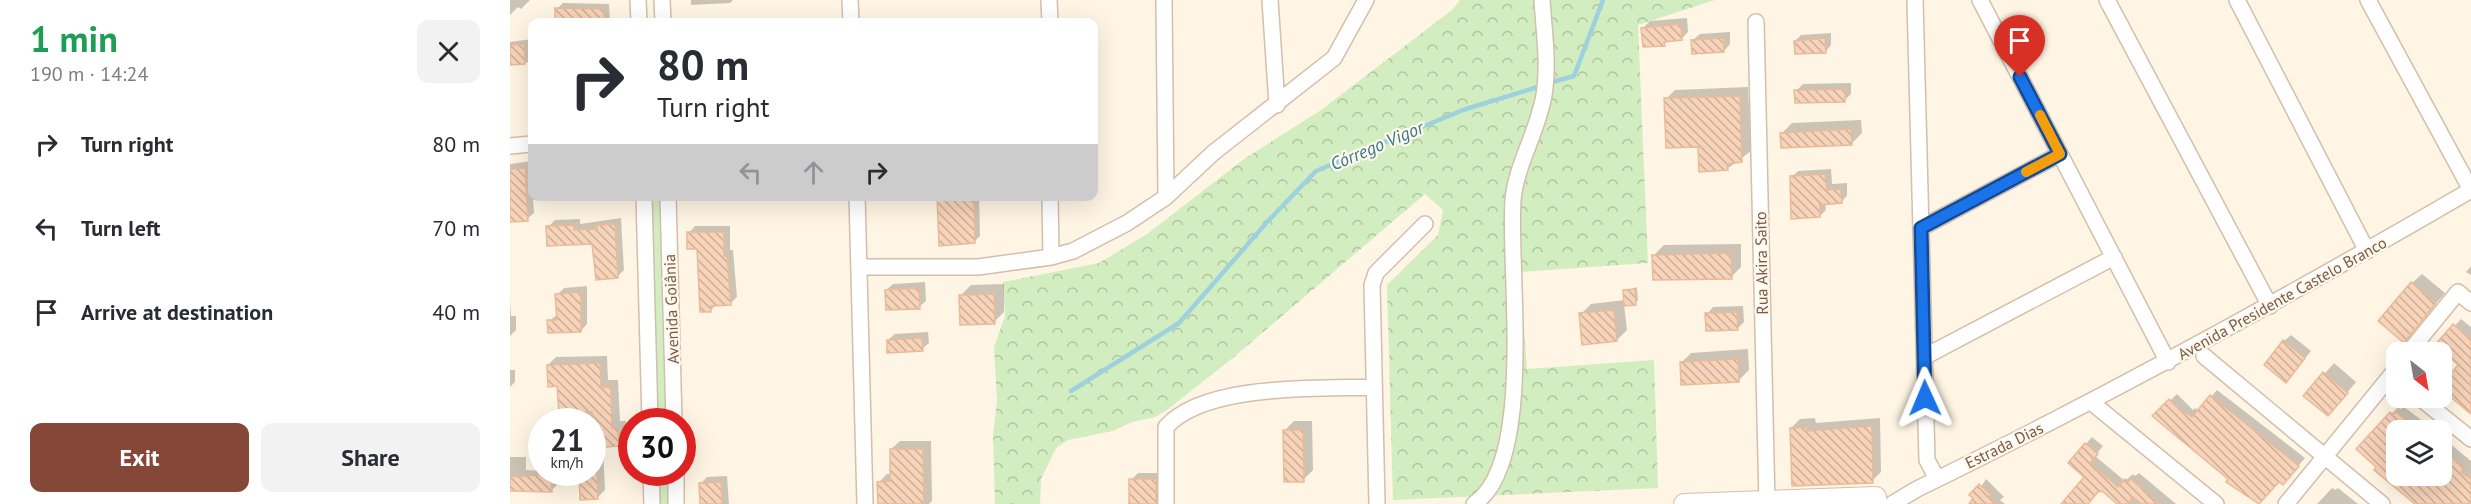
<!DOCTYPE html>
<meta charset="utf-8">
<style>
:root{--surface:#fff;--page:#f2f2f3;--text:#2b2b33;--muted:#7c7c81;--accent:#854838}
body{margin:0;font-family:"PT Sans",sans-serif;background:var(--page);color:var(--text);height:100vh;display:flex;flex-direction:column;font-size:22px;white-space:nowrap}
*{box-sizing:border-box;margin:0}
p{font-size:20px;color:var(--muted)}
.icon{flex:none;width:33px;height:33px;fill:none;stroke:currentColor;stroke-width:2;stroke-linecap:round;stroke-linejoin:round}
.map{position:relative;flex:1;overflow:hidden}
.drawer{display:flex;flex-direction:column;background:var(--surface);width:510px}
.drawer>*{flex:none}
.banner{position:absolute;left:18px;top:18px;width:570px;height:183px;border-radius:12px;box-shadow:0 6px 24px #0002;background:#fff;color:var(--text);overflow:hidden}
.needle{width:39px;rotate:149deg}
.fabs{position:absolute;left:1876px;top:342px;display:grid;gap:12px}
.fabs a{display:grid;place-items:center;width:66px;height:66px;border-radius:12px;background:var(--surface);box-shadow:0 6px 24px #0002;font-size:30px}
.speed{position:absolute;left:18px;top:408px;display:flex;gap:12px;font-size:30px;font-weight:700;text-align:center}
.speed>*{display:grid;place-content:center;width:78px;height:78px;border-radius:50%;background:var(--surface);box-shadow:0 6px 24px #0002;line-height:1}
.speed small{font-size:15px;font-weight:400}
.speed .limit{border:9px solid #d22;background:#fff;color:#111}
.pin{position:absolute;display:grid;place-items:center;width:51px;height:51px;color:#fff;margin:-62px -26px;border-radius:50% 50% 50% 0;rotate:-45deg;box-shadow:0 0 6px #0007}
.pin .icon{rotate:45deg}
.me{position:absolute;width:66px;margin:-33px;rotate:359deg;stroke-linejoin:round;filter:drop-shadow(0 0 4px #0008)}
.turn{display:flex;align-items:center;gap:21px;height:126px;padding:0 30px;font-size:27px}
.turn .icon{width:78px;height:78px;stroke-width:2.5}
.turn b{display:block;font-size:42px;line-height:51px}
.lanes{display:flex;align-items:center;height:57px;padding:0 30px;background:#0003;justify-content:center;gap:30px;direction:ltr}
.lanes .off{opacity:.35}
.round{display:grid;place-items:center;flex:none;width:63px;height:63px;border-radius:12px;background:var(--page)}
.overview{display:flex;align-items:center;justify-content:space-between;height:102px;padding:0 30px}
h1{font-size:36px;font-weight:600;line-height:45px;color:#1e9e55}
.cta{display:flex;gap:12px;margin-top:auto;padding:12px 30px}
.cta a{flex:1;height:69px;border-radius:12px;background:var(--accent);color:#fff;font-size:24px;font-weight:600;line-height:69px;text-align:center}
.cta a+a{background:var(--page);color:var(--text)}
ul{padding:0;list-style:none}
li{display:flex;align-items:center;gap:18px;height:84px;padding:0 30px}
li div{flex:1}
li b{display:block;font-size:22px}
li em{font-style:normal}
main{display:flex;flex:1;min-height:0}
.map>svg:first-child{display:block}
.grass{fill:#d2eec1}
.forest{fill:url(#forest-crowns)}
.shadow{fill:#0003}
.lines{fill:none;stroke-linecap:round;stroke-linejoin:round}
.stream{stroke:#9cd1dd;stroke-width:4.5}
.building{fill:url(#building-back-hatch);stroke:#ebba98;stroke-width:1.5}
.street-casing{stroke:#d4beac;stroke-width:18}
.secondary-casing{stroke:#d7bfa9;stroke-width:22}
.street{stroke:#fff;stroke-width:15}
.secondary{stroke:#fff;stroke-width:20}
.route-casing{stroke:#114b97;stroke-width:15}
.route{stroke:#1a73e8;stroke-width:10}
.slow{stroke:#f59e0b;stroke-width:10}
.labels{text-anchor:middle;stroke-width:4.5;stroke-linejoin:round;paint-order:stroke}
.street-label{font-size:16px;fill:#7a5a47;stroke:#fff8ed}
.water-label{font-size:18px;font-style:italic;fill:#3b7a88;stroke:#fff8ed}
</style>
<main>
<section class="drawer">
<div class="overview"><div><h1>1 min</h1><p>190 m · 14:24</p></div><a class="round"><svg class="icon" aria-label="close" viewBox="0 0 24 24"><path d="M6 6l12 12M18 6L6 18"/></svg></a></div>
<ul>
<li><svg class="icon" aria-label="right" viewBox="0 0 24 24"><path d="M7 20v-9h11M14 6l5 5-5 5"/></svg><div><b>Turn right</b></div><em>80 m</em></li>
<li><svg class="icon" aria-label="left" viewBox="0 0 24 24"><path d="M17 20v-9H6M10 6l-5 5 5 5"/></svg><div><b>Turn left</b></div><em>70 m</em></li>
<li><svg class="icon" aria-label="arrive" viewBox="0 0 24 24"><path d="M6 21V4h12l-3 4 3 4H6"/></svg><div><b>Arrive at destination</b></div><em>40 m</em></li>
</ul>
<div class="cta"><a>Exit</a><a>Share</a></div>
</section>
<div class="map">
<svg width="1961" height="504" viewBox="0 0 1961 504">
<defs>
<pattern id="forest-crowns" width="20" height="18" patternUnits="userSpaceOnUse" patternTransform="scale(1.5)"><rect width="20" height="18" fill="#d2eec1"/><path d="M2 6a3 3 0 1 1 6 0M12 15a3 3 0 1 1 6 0" fill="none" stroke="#afc49f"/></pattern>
<pattern id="building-back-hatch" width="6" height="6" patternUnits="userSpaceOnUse" patternTransform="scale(1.5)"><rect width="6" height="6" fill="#f7d3b9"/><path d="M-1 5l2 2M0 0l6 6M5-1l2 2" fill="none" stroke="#cdae98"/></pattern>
</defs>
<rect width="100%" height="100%" fill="#fef5e4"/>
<path class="grass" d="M 140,197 L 153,197 L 158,421 L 145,421 Z
M 147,473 L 160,473 L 160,504 L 147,504 Z"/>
<path class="forest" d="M 950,0 L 1205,0 L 1128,25 L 1138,263 L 1010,272 L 1017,369 L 1144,360 L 1148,488 L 883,500 L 877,285 L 928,235 L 933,210 L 915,194 L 724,357 L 657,410 L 645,417 L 622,422 L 603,431 L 558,440 L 546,448 L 531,479 L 530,504 L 485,504 L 483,434 L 487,401 L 484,347 L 495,316 L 493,282 L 589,263 L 637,234 L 734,159 L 811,110 L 942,10 Z"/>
<path class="shadow" d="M 0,0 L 20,0 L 11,9 L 8,7 L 0,15 Z
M 181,0 L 223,0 L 220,3 L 181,5 Z
M 53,3 L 99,4 L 100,22 L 47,22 L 47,9 Z
M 1177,18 L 1178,32 L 1171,39 L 1159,40 L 1154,44 L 1133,28 L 1140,21 Z
M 443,19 L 443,22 L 409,22 L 412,20 Z
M 1220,32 L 1220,44 L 1214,51 L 1183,40 L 1190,34 Z
M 1321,33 L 1321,45 L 1316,51 L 1285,41 L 1291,35 Z
M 22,39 L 22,62 L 0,64 L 0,42 Z
M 1341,83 L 1341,94 L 1334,101 L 1286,91 L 1293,84 Z
M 1238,87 L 1241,151 L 1217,169 L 1189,145 L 1156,99 L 1165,90 Z
M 1351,120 L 1352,133 L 1342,143 L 1272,133 L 1282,123 Z
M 22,161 L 22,196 L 91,196 L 86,201 L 23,200 L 24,213 L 17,219 L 0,221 L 0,164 Z
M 1321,169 L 1322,184 L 1337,183 L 1337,196 L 1331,202 L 1315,203 L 1316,210 L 1310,216 L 1282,177 L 1288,171 Z
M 428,196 L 469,196 L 470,236 L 464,242 Z
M 111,218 L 114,270 L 107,277 L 84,243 L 38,227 L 45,220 L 70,219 L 70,224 Z
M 185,226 L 220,226 L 220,250 L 223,250 L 227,297 L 220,304 L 207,304 L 201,310 L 188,247 L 179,233 Z
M 1231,244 L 1231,267 L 1221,277 L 1144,255 L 1154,245 Z
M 1961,266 L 1961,275 L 1956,272 Z
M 1912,274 L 1935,293 L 1894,341 L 1902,283 Z
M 415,282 L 416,301 L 409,307 L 376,290 L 383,284 Z
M 494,284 L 494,312 L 484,322 L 451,295 L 461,285 Z
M 77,286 L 77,324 L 71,331 L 39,321 L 48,314 L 47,295 L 54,288 Z
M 1127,287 L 1128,301 L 1114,304 L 1117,330 L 1107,340 L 1071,314 L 1081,304 L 1115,300 L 1115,291 Z
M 0,300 L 1,316 L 6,316 L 6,330 L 0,336 Z
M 1233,306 L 1234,322 L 1227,329 L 1197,314 L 1203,307 Z
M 1951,319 L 1961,327 L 1961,412 L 1932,388 L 1950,364 L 1928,344 Z
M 418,332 L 419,343 L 412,349 L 378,340 L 385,334 Z
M 1781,335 L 1801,351 L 1783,373 L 1774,341 Z
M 1238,349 L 1239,370 L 1229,380 L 1171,363 L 1181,353 Z
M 97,356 L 98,380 L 108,380 L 110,421 L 116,421 L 116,437 L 109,445 L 93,446 L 95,490 L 87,498 L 82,472 L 82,422 L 67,422 L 67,410 L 38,365 L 46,357 Z
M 1824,363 L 1846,382 L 1827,405 L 1795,396 Z
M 0,370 L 5,370 L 5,382 L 0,387 Z
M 1707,390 L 1795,458 L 1779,477 L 1769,480 L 1720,479 L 1644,416 L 1667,394 L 1683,410 L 1685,408 L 1689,411 Z
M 1893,406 L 1924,430 L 1887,430 L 1887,476 L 1932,476 L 1932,437 L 1961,461 L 1961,504 L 1908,504 L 1848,449 L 1888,407 L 1891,409 Z
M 1305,418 L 1306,423 L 1370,418 L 1371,472 L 1362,481 L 1281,428 L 1290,419 Z
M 784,421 L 802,421 L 803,470 L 793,480 L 774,431 Z
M 1582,437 L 1593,446 L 1585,456 L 1615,481 L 1623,474 L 1625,476 L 1629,473 L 1666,504 L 1610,504 L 1593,490 L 1589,490 L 1577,504 L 1553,504 L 1576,477 L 1576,444 Z
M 390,441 L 421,441 L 422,501 L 419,504 L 369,504 L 369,482 L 377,474 L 381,474 L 381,449 Z
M 0,457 L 16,457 L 16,470 L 47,472 L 48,484 L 41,491 L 0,490 Z
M 628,473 L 652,473 L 653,498 L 646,504 L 621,504 L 621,480 Z
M 217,476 L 219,504 L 191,504 L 191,483 L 197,477 Z
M 1476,479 L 1494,497 L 1490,500 L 1495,504 L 1460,504 Z
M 1822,488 L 1825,490 L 1828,488 L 1848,504 L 1807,504 Z"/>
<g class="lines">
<path class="stream" d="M 1039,83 L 1064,76 L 1093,0
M 561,391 L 669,323 L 758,221 L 806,171 L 953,110 L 1031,86"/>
</g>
<path class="building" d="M 45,8 L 94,9 L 94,22 L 45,22 Z
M 1171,24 L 1172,40 L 1154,42 L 1155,46 L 1133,47 L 1131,28 Z
M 1214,38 L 1214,52 L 1182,54 L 1181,40 Z
M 1315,38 L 1316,53 L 1285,54 L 1284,41 Z
M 14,44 L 15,64 L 0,65 L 0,45 Z
M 1335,89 L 1335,102 L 1285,103 L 1284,90 Z
M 1230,96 L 1232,162 L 1217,164 L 1218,170 L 1189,172 L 1188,147 L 1156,148 L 1154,98 Z
M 1341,129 L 1342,145 L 1271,148 L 1270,133 Z
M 15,168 L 18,221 L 0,222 L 0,169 Z
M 1315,174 L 1317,190 L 1331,189 L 1332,203 L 1310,205 L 1310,217 L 1281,219 L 1280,176 Z
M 427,196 L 464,196 L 465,243 L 429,246 Z
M 105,224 L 108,278 L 86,280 L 82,244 L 37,246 L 36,226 L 64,225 L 64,230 L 87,229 L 87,225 Z
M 177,232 L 214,232 L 214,256 L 217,256 L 221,305 L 201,306 L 201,312 L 190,312 L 187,249 L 177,249 Z
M 1221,253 L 1222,279 L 1143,280 L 1142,255 Z
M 1901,282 L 1926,303 L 1894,343 L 1868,321 Z
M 409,288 L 410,309 L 376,310 L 375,290 Z
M 1125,289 L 1126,305 L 1114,306 L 1113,290 Z
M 71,292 L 71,332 L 38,333 L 37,320 L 47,320 L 45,294 Z
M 484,294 L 485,324 L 450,325 L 449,295 Z
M 1104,310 L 1107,341 L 1072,345 L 1069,313 Z
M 1227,312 L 1228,330 L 1196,331 L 1195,313 Z
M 1943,324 L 1961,340 L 1961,414 L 1932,390 L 1932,384 L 1948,365 L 1926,344 Z
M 412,338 L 413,351 L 377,353 L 377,340 Z
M 1773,340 L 1795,358 L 1776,383 L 1754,365 Z
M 1228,359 L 1229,382 L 1171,385 L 1170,362 Z
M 90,363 L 91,387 L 101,387 L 102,428 L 108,428 L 109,446 L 82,448 L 82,412 L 49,413 L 47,386 L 38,387 L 37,365 Z
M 1813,372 L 1838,393 L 1818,416 L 1793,396 Z
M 1700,395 L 1789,466 L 1773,485 L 1769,482 L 1749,504 L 1716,482 L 1718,479 L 1642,416 L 1659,399 L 1675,415 L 1677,413 L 1682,417 Z
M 1880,412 L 1883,415 L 1886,412 L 1908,430 L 1887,430 L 1887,476 L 1912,476 L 1920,482 L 1926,476 L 1932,476 L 1932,449 L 1954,468 L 1951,472 L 1961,479 L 1961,500 L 1958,504 L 1905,504 L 1864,470 L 1866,467 L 1846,449 Z
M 1362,426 L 1363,483 L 1282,486 L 1280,428 L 1297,427 L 1297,431 Z
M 773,430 L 793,430 L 794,482 L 774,482 Z
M 1575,443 L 1588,454 L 1580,463 L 1608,487 L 1615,479 L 1618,482 L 1621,479 L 1650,504 L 1631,504 L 1623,497 L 1617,504 L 1607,504 L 1592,491 L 1588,492 L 1578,504 L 1551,504 L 1574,477 L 1558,463 Z
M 380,449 L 413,449 L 414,504 L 368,504 L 367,482 L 380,481 Z
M 69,472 L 87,472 L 88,499 L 70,500 Z
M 41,474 L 42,492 L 0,491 L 0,477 Z
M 619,479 L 646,479 L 646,504 L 619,504 Z
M 211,482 L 212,504 L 190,504 L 189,483 Z
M 1469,484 L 1481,495 L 1479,497 L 1488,504 L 1459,504 L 1463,498 L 1459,495 Z"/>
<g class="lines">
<defs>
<path id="street" d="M 128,0 L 129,22
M 152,0 L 153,22
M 340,0 L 341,22
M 539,0 L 540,22
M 654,0 L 656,197
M 760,0 L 767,105
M 1405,0 L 1417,460 L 1427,479
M 1470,0 L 1658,362
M 1597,0 L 1760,306
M 1727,0 L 1857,251
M 1858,0 L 1961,190
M 1246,22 L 1257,504
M 0,146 L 22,144
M 134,196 L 140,422
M 158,196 L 164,422
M 347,196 L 355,504
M 540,196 L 541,257
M 1411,228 L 1550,154
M 350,267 L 468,267 L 541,257 L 563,251 L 617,223 L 656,197 L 703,153 L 824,58 L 856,0
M 1899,352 L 1948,292 L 1961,303
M 1694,356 L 1872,504
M 1414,357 L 1604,257
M 1910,398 L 1961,439
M 1581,402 L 1706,504
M 141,472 L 142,504
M 166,472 L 166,504
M 656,504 L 656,427 C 695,383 809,389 864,387
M 867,504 L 862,285 L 866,273 L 915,224
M 964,504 C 1026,463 998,270 1003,200 C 1006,165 1028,131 1034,95 C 1039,64 1034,31 1032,0
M 1382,504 L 1407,489 C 1596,397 1779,296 1961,190
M 1776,504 L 1887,368"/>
<path id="secondary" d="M 1174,504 L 1366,497 L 1366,504"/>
</defs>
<use href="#street" class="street-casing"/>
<use href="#secondary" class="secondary-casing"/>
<use href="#street" class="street"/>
<use href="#secondary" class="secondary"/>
</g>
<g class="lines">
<defs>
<path id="route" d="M 1415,398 L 1411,228 L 1550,154 L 1510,77"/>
</defs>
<use href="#route" class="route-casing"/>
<use href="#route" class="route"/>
<path class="slow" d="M 1516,172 L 1550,154 L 1530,115"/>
</g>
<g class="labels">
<g class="street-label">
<text transform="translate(1251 263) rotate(-91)" y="6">Rua Akira Saito</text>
<text transform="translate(1772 298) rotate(-29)" y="6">Avenida Presidente Castelo Branco</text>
<text transform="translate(161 309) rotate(-92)" y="6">Avenida Goiânia</text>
<text transform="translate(1494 445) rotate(-26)" y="6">Estrada Dias</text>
</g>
<g class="water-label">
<text transform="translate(867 146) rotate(-23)" y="6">Córrego Vigor</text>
</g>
</g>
</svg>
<div class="fabs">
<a><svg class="needle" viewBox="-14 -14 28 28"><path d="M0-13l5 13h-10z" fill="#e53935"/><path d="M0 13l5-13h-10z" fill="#7c7c81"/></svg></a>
<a><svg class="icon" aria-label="layers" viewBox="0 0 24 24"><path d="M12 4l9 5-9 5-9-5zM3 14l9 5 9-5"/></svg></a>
</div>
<div class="speed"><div>21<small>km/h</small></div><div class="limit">30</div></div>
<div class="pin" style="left:1510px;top:77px;background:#d93025"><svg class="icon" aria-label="arrive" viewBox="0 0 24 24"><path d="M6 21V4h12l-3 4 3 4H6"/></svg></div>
<svg class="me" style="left:1415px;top:398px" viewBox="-20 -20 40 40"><path d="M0-17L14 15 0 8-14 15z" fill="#1a73e8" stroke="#fff" stroke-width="4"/></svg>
<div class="banner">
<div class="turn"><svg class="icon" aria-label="right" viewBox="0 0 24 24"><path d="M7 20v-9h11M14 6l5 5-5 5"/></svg><div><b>80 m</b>Turn right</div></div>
<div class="lanes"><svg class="icon off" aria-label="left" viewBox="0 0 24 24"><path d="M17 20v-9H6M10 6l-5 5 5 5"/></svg><svg class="icon off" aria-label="ahead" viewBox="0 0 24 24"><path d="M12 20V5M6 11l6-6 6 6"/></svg><svg class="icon" aria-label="right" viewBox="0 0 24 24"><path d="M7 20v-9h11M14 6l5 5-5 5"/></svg></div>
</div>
</div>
</main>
